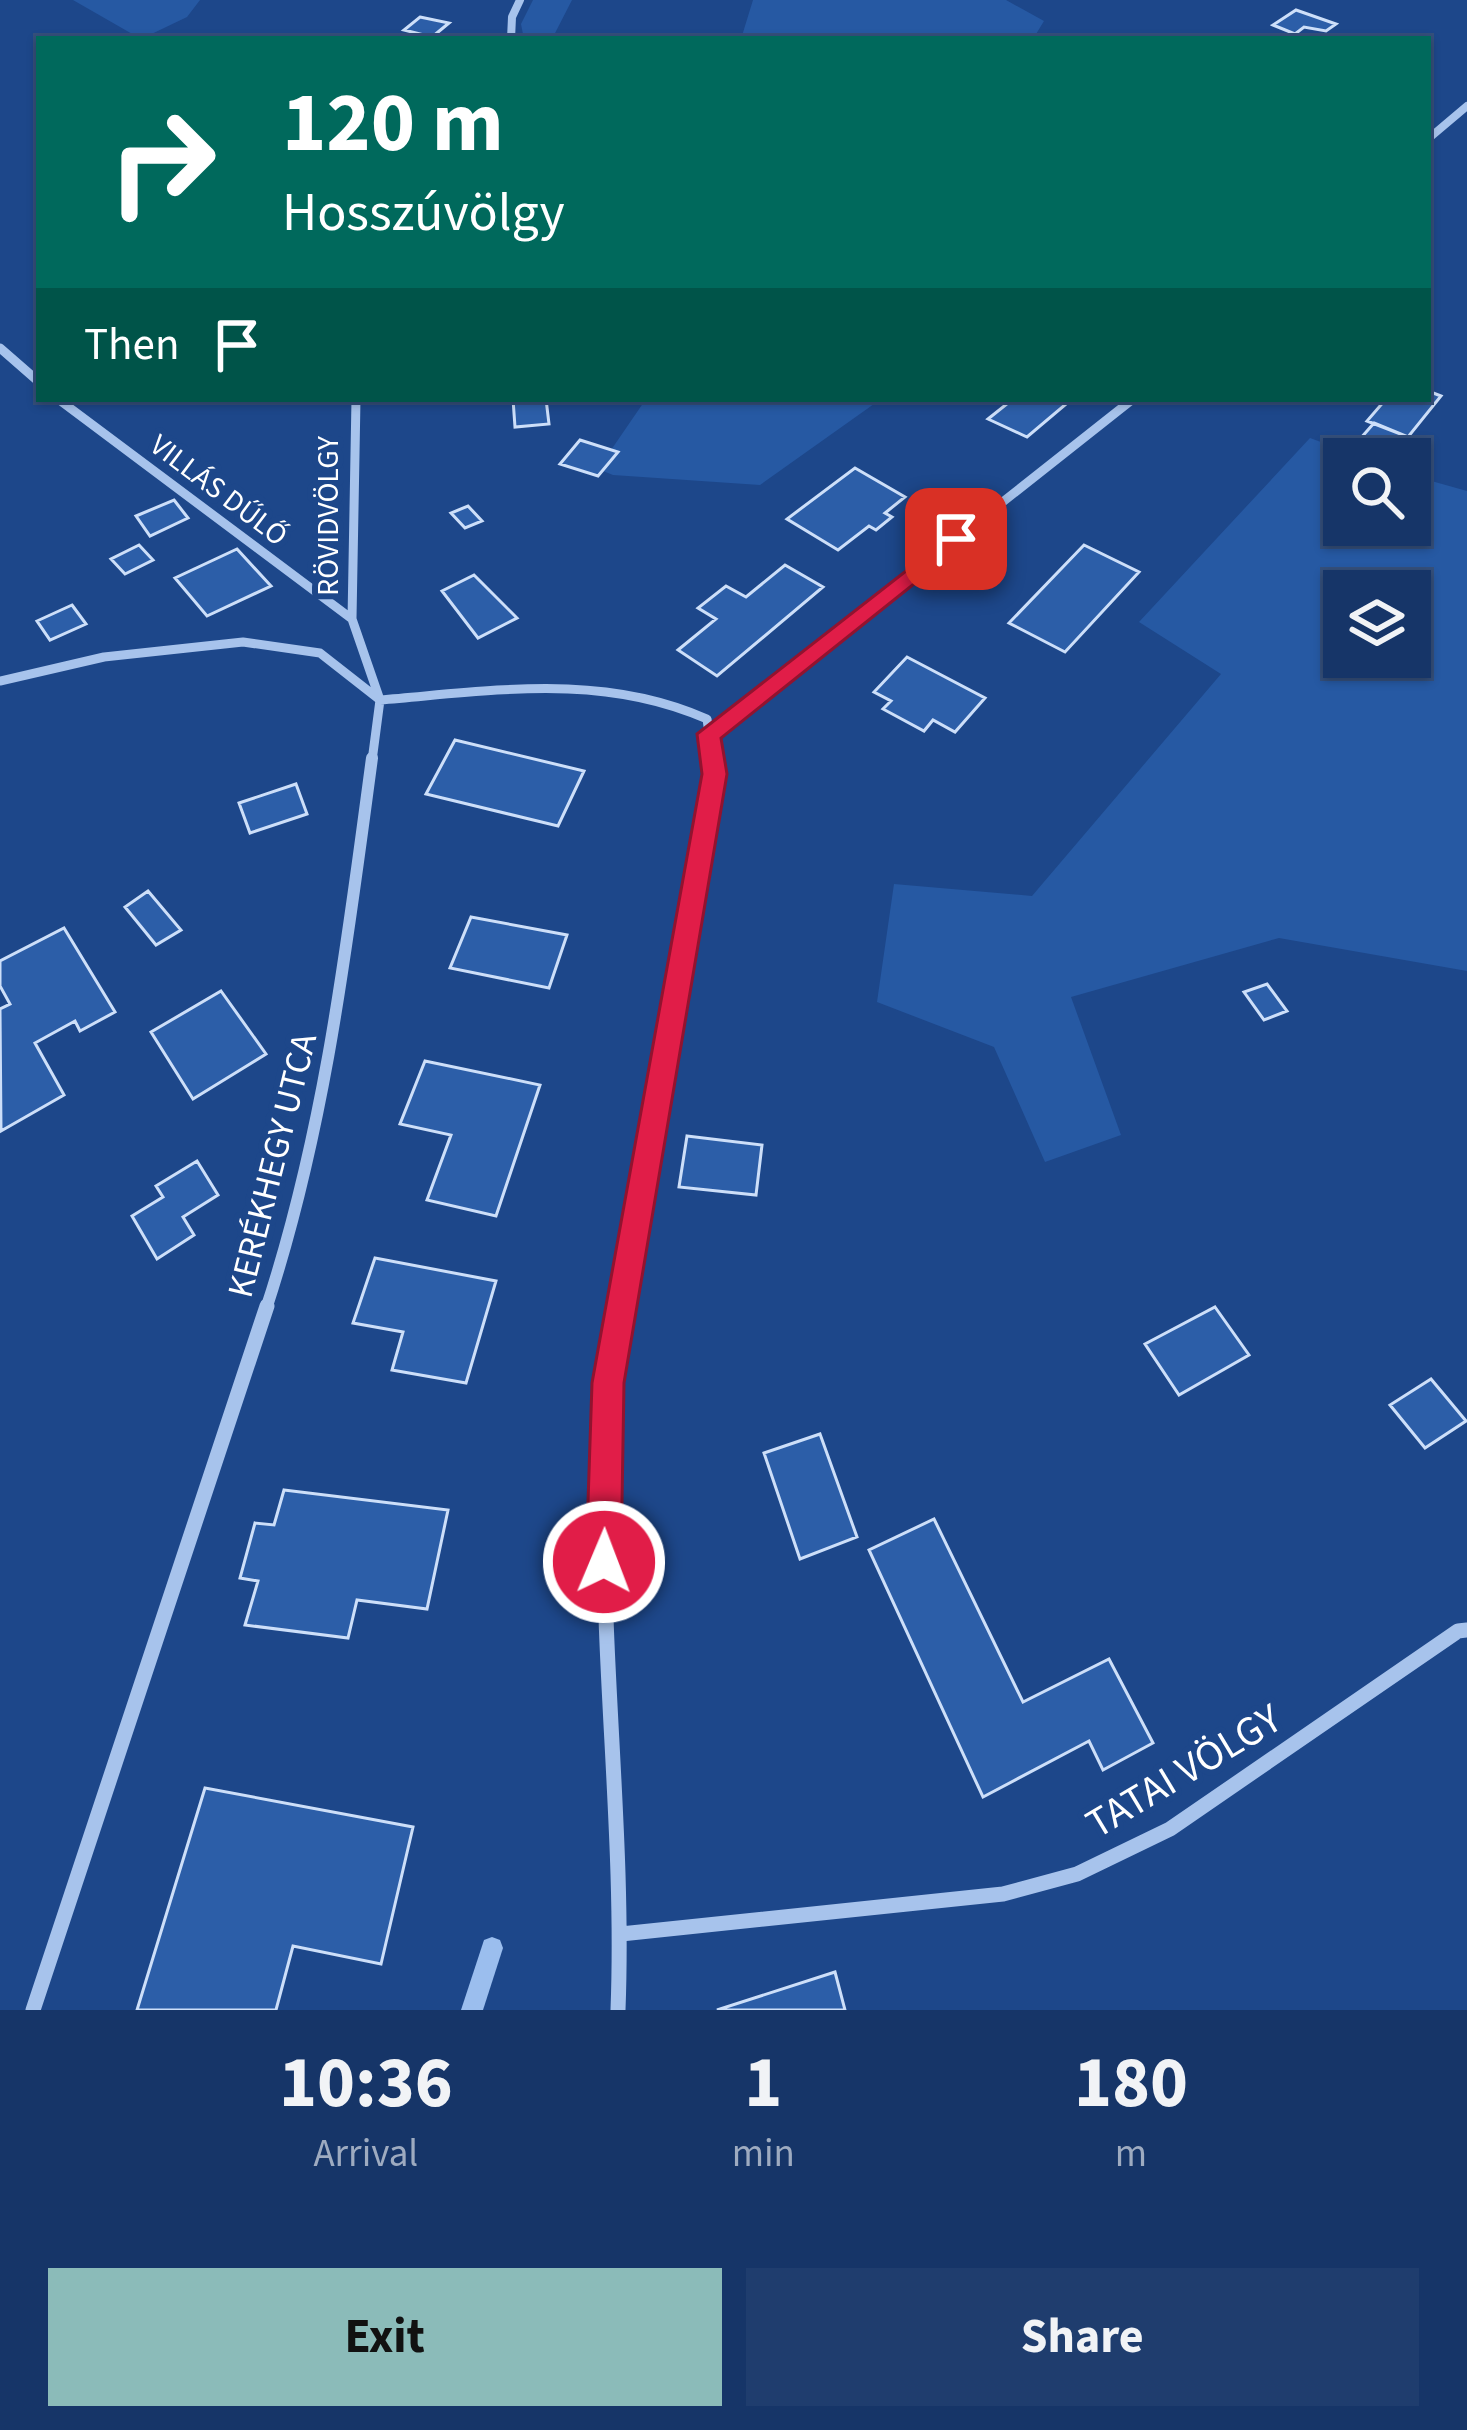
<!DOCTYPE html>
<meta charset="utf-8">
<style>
:root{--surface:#163568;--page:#1f3d6e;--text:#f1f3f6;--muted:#9eabc0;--line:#35507c;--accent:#8bbbb9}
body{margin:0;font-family:"Source Sans 3",sans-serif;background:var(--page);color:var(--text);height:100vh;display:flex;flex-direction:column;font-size:45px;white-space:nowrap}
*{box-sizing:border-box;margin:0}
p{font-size:39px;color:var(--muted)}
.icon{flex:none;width:66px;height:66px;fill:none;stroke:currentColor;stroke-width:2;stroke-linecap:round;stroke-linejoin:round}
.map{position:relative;height:2010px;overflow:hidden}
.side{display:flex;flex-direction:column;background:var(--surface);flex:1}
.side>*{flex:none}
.top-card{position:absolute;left:36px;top:36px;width:1395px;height:366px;border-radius:0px;box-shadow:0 3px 9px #0004,0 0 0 3px var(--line);background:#00695c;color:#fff;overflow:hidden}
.buttons{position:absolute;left:1323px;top:438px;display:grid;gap:24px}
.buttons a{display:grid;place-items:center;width:108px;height:108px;border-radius:0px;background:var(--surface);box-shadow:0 3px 9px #0004,0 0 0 3px var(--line);font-size:60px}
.pin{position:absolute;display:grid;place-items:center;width:102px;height:102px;color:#fff;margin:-51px;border-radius:24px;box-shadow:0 6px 18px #0006}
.me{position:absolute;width:132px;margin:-66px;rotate:1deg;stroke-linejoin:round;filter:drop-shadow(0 0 9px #0008)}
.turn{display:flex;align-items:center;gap:42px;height:252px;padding:0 48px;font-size:54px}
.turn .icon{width:156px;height:156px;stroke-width:2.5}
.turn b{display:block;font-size:84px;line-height:102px}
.then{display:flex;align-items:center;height:114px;padding:0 48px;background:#0003;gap:24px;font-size:45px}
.eta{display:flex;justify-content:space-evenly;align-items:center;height:204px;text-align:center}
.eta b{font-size:72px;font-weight:700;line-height:84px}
.cta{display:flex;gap:24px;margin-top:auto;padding:24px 48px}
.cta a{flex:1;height:138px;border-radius:0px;background:var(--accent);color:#111;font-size:48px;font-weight:700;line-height:138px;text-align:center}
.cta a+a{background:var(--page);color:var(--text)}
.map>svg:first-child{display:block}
.green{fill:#2659a3;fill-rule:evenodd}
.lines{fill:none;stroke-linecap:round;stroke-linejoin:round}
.stream{fill:#9bbeee;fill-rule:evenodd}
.building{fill:#2c5ea8;stroke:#cddff9;stroke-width:3}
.street-far3{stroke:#a7c3ec;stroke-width:8}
.street-far2{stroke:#a7c3ec;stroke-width:9}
.street-far1{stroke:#a7c3ec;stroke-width:12}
.street{stroke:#a7c3ec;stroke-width:15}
.route{fill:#e11d48;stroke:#92132f;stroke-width:3}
.labels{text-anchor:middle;stroke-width:12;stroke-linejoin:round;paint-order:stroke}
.far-street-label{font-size:30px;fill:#fff;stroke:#1d478a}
.street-label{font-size:36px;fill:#fff;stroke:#1d478a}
.near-street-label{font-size:42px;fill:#fff;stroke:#1d478a}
</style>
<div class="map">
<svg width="1467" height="2010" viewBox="0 0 1467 2010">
<rect width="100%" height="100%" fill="#1d478a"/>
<path class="green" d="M 73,0 L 200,0 L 187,17 L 141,39 Z
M 533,0 L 572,0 L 552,39 L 524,39 L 521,24 Z
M 753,0 L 1006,0 L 1044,21 L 1033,39 L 741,39 Z
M 646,399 L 881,399 L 760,485 L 613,475 L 598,469 Z
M 1310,438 L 1367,459 L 1344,459 L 1344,525 L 1410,525 L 1410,475 L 1467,491 L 1467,971 L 1279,938 L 1071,997 L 1121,1135 L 1045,1162 L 994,1047 L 877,1002 L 894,884 L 1032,896 L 1221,674 L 1139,622 ZM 1344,591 L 1410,591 L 1410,657 L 1344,657 Z"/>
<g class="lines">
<path class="stream" d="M 492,1937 L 500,1940 L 503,1948 L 483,2010 L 461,2010 L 484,1940 Z"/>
</g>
<path class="building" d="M 1296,10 L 1336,24 L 1326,31 L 1304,27 L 1295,34 L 1273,25 Z
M 420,17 L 449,23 L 432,37 L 404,30 Z
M 1428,391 L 1441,396 L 1408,437 L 1367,421 L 1386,399 L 1428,399 Z
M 513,399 L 546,399 L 549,424 L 515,427 Z
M 1013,399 L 1072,399 L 1027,437 L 988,419 Z
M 1374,423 L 1408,437 L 1426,445 L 1410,466 L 1410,459 L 1381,459 L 1353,447 Z
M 580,440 L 618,452 L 598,476 L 560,464 Z
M 855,468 L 905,497 L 885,513 L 892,517 L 876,530 L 869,526 L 838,550 L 787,519 Z
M 174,500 L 188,518 L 150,536 L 136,516 Z
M 468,506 L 482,521 L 465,528 L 451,513 Z
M 139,545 L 153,560 L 125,574 L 111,559 Z
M 1084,545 L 1139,572 L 1065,652 L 1009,623 Z
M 237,549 L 271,586 L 207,616 L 175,578 Z
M 785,565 L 823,587 L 717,676 L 678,650 L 716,619 L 698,608 L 726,586 L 746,597 Z
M 474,575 L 517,618 L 478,638 L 442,591 Z
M 72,605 L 86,624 L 50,640 L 37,621 Z
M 907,657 L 985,698 L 955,732 L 933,720 L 924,731 L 883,709 L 891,701 L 874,692 Z
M 455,740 L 584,771 L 558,826 L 426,794 Z
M 296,784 L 307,814 L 250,833 L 239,803 Z
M 148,891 L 181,930 L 156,945 L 125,907 Z
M 471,917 L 567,935 L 549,988 L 450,968 Z
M 64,928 L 115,1012 L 80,1031 L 75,1021 L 35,1043 L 64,1095 L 1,1131 L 0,1009 L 10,1004 L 0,986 L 0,961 Z
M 1267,984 L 1287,1011 L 1264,1020 L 1244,992 Z
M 221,991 L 266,1054 L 193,1099 L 151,1032 Z
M 425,1061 L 540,1085 L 496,1216 L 427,1200 L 451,1135 L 400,1124 Z
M 687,1136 L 762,1145 L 756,1195 L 679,1187 Z
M 197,1161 L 218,1195 L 183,1217 L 194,1235 L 157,1259 L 132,1216 L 163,1197 L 156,1186 Z
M 375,1258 L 496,1281 L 466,1383 L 392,1370 L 403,1332 L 353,1323 Z
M 1215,1307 L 1249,1355 L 1179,1395 L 1145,1344 Z
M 1431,1379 L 1466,1421 L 1425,1448 L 1390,1405 Z
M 820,1434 L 857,1537 L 800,1559 L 764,1453 Z
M 284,1490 L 448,1510 L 427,1609 L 357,1600 L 348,1638 L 245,1625 L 258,1581 L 240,1578 L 255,1523 L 274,1525 Z
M 934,1519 L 1023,1702 L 1109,1659 L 1153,1743 L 1103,1770 L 1089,1741 L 983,1797 L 869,1550 Z
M 205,1788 L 413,1827 L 381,1964 L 293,1946 L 276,2010 L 137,2010 Z
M 835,1972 L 845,2010 L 717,2010 Z"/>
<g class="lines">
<path class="street-far3" d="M 511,39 L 512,17 L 520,0
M 1428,139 L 1467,106"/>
<path class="street-far2" d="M 0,348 L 39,382
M 58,399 L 352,619
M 356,399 L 352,619 L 380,700 L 372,761
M 0,681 L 104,657 L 243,642 L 320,653 L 380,700
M 380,700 C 492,691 601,672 707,719 L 713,761
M 709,734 L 1133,399"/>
<path class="street-far1" d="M 266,1309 C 325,1130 347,944 372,758
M 621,1309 L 715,774 L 713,758"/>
<path class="street" d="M 621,1934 L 1003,1894 L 1077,1874 L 1170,1829 L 1458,1631 L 1467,1630
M 33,2010 L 267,1306
M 618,2010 C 627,1775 580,1540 622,1306"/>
</g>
<path class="route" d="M 956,532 L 964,534 L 964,544 L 721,738 L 727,774 L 624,1383 L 621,1562 L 616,1575 L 604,1580 L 591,1575 L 586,1562 L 592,1383 L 702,774 L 697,734 Z"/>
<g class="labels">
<g class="far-street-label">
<text transform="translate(219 490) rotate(37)" y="10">VILLÁS DŰLŐ</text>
<text transform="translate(328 516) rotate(-90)" y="10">RÖVIDVÖLGY</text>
</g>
<g class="street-label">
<text transform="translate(271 1165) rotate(-76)" y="13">KERÉKHEGY UTCA</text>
</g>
<g class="near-street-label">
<text transform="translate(1183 1770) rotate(-31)" y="15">TATAI VÖLGY</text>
</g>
</g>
</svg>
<div class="buttons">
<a><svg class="icon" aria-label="search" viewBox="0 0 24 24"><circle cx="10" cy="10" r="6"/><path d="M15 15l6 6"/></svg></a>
<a><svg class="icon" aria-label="layers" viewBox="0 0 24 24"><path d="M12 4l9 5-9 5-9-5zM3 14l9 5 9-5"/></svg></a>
</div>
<div class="pin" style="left:956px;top:539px;background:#d93025"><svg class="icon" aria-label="arrive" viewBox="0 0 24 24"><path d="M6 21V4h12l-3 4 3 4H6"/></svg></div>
<svg class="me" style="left:604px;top:1562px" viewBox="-20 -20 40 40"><circle r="17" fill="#e11d48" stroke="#fff" stroke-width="3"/><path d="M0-11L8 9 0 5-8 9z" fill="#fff"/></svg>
<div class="top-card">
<div class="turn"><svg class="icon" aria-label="right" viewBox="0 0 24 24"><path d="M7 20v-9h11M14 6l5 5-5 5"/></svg><div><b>120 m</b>Hosszúvölgy</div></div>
<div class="then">Then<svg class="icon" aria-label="arrive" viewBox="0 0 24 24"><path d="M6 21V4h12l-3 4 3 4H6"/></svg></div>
</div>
</div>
<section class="side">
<div class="eta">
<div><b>10:36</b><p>Arrival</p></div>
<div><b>1</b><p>min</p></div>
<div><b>180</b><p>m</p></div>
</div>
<div class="cta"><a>Exit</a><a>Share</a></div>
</section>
